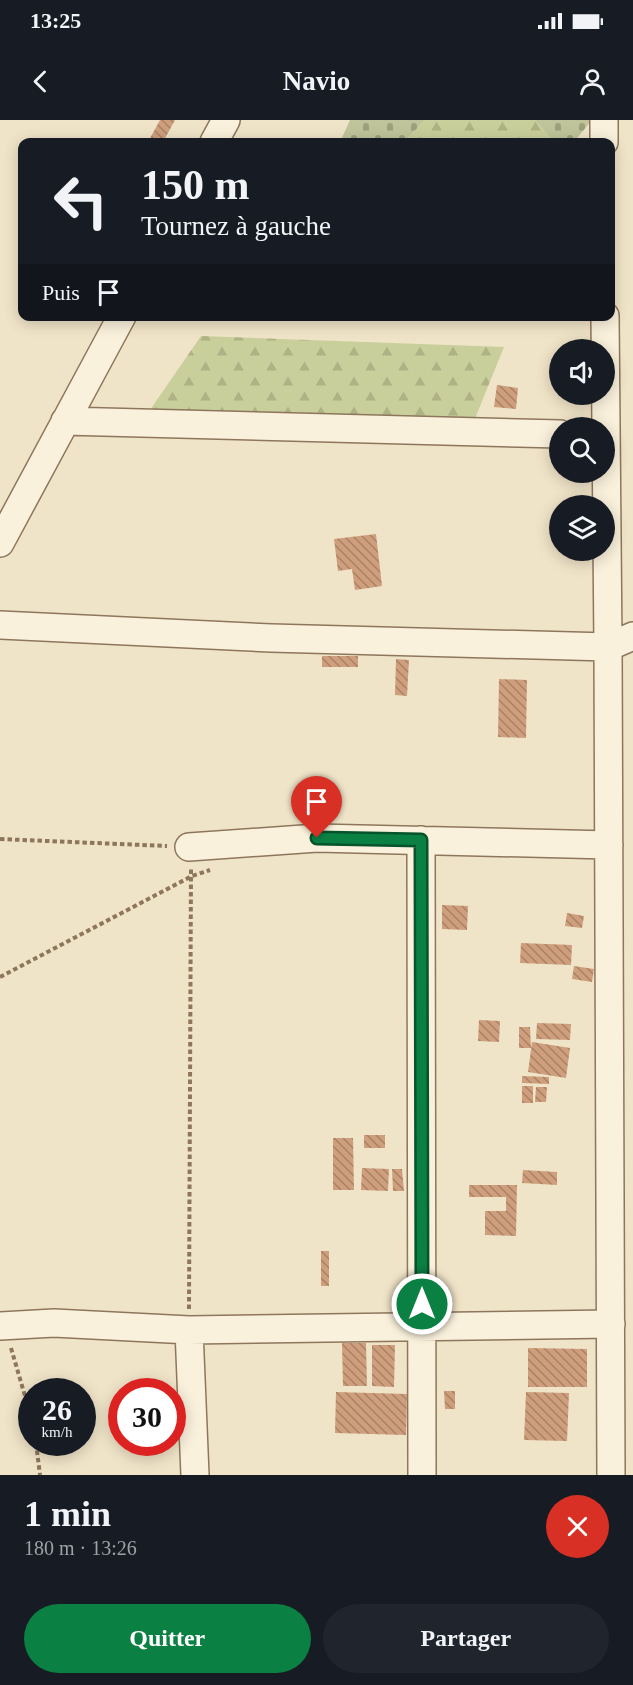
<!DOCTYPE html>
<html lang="fr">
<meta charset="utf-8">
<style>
:root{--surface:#171b24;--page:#20242c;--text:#f1f3f6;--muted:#9ea1a6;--accent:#0b8043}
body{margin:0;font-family:"Times New Roman",serif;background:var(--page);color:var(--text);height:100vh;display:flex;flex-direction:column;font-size:22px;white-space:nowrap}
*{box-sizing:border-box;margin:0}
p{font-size:20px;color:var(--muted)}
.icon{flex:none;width:33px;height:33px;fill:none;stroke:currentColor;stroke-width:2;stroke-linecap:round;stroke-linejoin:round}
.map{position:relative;height:1355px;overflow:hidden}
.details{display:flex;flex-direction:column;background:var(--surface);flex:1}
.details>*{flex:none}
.top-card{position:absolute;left:18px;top:18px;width:597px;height:183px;border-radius:12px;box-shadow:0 3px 15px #0003;background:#171b24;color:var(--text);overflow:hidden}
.tools{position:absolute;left:549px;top:219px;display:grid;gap:12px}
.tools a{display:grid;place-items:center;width:66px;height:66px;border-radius:50%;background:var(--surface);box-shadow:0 3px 15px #0003;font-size:30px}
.speed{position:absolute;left:18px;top:1258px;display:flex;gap:12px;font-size:30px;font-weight:700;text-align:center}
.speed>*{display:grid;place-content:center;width:78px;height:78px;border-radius:50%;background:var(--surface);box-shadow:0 3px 15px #0003;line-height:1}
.speed small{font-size:15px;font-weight:400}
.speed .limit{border:9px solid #d22;background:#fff;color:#111}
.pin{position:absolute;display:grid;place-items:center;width:51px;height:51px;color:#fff;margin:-62px -26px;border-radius:50% 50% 50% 0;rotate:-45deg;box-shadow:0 0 6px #0007}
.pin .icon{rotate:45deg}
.me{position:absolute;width:66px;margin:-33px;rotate:0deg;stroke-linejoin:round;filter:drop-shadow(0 0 4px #0008)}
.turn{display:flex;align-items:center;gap:21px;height:126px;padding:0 24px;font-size:27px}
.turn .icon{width:78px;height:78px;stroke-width:2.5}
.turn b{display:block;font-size:42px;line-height:51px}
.then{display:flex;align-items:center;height:57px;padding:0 24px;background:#0003;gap:12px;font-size:22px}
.round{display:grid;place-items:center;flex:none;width:63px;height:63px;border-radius:32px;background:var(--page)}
.head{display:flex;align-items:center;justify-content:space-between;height:102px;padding:0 24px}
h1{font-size:36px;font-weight:600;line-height:45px}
.action{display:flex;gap:12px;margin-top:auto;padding:12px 24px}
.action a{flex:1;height:69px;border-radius:36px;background:var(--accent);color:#fff;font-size:24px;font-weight:600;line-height:69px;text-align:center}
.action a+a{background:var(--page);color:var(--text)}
.status{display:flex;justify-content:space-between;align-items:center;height:42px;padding:0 30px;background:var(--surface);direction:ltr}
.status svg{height:16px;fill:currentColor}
header{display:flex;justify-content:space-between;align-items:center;height:78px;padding:0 24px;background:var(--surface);font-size:27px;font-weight:600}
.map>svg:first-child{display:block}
.forest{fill:url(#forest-firs)}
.cemetery{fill:url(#cemetery-stones)}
.building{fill:url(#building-back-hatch)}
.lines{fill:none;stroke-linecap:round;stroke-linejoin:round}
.minor-casing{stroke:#8d765c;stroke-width:30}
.path{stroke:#8d765c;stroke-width:4;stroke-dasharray:4.5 3;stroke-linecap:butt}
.minor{stroke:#faf1dc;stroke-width:27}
.route-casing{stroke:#07532c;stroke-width:15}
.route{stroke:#0b8043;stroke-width:10}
</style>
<div class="status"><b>13:25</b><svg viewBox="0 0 49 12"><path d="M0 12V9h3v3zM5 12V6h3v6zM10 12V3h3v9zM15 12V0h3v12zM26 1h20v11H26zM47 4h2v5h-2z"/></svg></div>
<header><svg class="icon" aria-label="back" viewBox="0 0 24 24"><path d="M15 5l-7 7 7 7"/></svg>Navio<svg class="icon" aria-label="person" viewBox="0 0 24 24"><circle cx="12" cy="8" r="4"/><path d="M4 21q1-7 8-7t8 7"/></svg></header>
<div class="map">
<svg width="633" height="1355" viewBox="0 0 633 1355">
<defs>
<pattern id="forest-firs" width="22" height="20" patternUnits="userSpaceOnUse" patternTransform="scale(1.5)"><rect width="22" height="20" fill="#c9cf9b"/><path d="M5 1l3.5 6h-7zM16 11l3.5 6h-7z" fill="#aeb285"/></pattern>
<pattern id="cemetery-stones" width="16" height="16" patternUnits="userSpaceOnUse" patternTransform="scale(1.5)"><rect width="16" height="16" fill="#bfc49a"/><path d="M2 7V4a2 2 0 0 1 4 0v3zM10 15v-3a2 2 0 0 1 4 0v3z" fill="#9ca07d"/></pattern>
<pattern id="building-back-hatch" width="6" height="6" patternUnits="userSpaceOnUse" patternTransform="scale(1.5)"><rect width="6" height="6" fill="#cf9f7d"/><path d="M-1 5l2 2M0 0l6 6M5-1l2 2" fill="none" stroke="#a98266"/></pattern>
</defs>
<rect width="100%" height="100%" fill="#f0e4c8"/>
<path class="forest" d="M 425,0 L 535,0 L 554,22 L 404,22 Z
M 201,216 L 504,227 L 472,306 L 149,295 L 152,287 Z"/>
<path class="cemetery" d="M 350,0 L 425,0 L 404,22 L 340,22 Z
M 535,0 L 592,0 L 574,22 L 554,22 Z"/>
<path class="building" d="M 160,0 L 175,0 L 163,22 L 148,22 Z
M 497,265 L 518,268 L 516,289 L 494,287 Z
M 376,414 L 382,466 L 355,470 L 352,449 L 338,451 L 334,419 Z
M 322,536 L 358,536 L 358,547 L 322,547 Z
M 396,539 L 409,540 L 407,576 L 395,575 Z
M 499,559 L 527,560 L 526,618 L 498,617 Z
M 442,785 L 468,786 L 467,810 L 442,809 Z
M 567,793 L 584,796 L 582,808 L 565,806 Z
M 521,823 L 572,825 L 571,845 L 520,843 Z
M 574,846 L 594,849 L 592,862 L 572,859 Z
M 479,900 L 500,901 L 499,922 L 478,921 Z
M 537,903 L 571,904 L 570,920 L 536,919 Z
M 519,907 L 530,907 L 531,928 L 519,928 Z
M 532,922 L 570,928 L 566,958 L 528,952 Z
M 522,956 L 549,957 L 549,964 L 522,963 Z
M 522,966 L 533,966 L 533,983 L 522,983 Z
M 536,967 L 547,967 L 546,982 L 535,982 Z
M 364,1015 L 385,1015 L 385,1028 L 364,1028 Z
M 333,1018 L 353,1018 L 354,1070 L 333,1070 Z
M 362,1048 L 389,1049 L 388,1071 L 361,1070 Z
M 392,1049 L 402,1049 L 404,1071 L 393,1071 Z
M 523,1050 L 557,1052 L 557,1065 L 522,1063 Z
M 469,1065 L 517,1065 L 516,1116 L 485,1115 L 485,1091 L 506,1091 L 506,1077 L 469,1077 Z
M 321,1131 L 329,1131 L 329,1166 L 321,1166 Z
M 342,1223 L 366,1223 L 367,1266 L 343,1266 Z
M 372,1225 L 395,1225 L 394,1267 L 372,1266 Z
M 528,1228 L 587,1229 L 587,1267 L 528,1267 Z
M 444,1271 L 455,1271 L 455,1289 L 445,1289 Z
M 336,1272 L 407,1274 L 406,1315 L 335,1313 Z
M 526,1272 L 569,1273 L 567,1321 L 524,1320 Z"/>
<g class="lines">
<defs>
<path id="minor" d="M 604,0 L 604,22
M 214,22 L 226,0
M 605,196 L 608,527 L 611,1355
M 65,301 L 560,314
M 0,423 L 122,196
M 0,505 L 271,518 L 608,527 L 633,516
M 421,720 L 422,1355
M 189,727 L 317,718 L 609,725
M 0,1206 L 54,1203 L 189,1210 L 611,1204
M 189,1210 L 195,1355"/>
</defs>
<use href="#minor" class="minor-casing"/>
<path class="path" d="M 0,719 L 167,726
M 0,857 L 192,756 L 210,750
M 189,1189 L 191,749
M 11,1228 L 32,1300
M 36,1323 L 40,1355"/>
<use href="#minor" class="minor"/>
</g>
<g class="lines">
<defs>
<path id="route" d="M 317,718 L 421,720 L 422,1184"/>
</defs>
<use href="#route" class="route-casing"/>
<use href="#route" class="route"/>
</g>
</svg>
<div class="tools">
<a><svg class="icon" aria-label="sound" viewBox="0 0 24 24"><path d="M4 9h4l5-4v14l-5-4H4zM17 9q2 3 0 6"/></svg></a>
<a><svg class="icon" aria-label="search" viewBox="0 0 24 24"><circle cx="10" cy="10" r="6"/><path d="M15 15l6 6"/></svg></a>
<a><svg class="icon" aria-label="layers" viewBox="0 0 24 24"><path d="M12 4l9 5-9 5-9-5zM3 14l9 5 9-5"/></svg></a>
</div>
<div class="speed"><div>26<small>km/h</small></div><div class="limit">30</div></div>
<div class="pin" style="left:317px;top:718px;background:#d93025"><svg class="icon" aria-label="arrive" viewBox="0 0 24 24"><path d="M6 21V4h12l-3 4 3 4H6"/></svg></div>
<svg class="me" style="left:422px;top:1184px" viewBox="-20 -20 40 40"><circle r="17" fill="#0b8043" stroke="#fff" stroke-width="3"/><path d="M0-11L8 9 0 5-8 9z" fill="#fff"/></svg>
<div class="top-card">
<div class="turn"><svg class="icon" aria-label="left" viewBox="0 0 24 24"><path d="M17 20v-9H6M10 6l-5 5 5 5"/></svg><div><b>150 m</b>Tournez à gauche</div></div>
<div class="then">Puis<svg class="icon" aria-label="arrive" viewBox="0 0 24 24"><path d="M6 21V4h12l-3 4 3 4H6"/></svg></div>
</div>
</div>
<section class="details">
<div class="head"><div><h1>1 min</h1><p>180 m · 13:26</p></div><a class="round" style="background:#d93025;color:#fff"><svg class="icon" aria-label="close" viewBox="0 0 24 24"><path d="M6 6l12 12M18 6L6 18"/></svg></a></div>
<div class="action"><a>Quitter</a><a>Partager</a></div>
</section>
